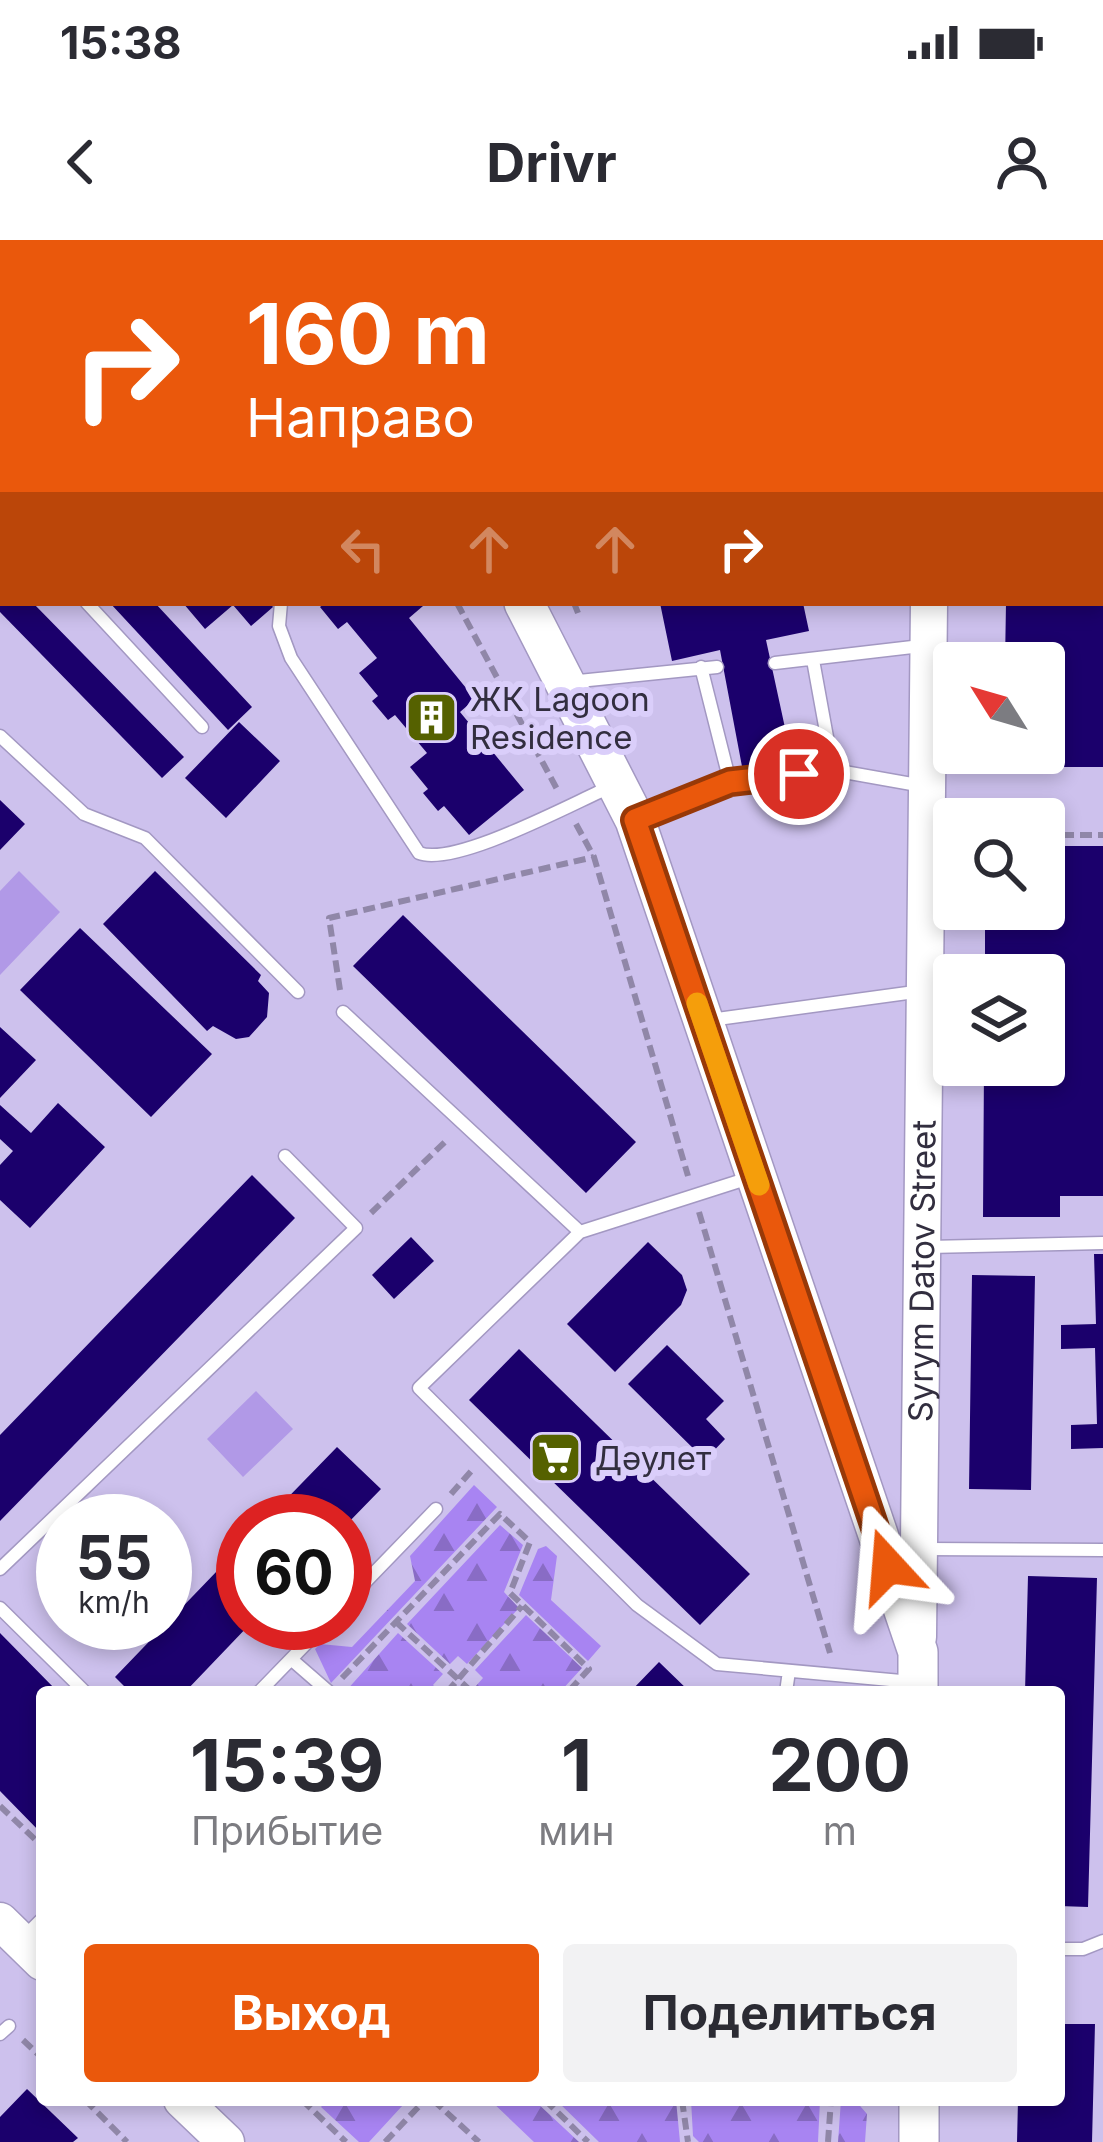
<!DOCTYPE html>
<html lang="ru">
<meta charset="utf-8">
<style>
:root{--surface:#fff;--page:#f2f2f3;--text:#2b2b33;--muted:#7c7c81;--accent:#ea580c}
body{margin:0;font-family:Inter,sans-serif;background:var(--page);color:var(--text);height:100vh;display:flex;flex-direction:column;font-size:45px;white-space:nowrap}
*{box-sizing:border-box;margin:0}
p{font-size:39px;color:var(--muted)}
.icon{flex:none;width:66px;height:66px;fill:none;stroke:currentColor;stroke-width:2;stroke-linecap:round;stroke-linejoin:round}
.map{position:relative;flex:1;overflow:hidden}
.side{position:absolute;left:36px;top:1446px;width:1029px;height:420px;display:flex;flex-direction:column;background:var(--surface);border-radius:12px;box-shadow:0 6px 18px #0003}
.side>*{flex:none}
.banner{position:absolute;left:0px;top:0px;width:1104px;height:366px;box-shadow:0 6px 18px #0003;background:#ea580c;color:#fff;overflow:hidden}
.needle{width:78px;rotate:307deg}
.tools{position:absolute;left:933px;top:402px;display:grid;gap:24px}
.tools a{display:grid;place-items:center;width:132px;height:132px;border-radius:12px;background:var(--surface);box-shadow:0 6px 18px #0003;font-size:60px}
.speed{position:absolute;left:36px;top:1254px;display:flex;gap:24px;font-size:60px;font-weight:700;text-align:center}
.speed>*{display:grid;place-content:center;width:156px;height:156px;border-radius:50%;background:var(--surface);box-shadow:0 6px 18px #0003;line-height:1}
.speed small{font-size:30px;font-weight:400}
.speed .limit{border:18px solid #d22;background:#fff;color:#111}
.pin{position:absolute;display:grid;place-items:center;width:102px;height:102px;color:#fff;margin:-51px;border:6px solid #fff;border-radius:50%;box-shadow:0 3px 12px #0007}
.me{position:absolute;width:132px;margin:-66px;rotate:341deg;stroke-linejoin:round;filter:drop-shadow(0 0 9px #0008)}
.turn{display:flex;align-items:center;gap:42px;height:252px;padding:0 48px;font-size:54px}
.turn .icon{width:156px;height:156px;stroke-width:2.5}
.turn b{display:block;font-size:84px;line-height:102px}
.lanes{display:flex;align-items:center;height:114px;padding:0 48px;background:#0003;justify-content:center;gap:60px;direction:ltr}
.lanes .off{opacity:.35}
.eta{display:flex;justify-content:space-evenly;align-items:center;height:204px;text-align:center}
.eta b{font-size:72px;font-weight:700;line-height:84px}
.primary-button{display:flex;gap:24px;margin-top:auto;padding:24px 48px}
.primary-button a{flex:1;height:138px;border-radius:12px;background:var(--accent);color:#fff;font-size:48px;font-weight:700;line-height:138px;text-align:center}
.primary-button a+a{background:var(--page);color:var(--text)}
.status{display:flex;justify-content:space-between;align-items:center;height:84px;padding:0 60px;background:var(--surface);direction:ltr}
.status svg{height:33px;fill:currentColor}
header{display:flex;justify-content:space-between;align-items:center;height:156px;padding:0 48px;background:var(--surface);font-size:54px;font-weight:700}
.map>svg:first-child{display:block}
.forest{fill:url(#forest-firs)}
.park{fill:#b199e7}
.building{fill:#1b006c}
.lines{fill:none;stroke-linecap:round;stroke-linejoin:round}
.lane-casing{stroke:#a398c2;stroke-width:15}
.street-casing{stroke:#a398c2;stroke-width:27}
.secondary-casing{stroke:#a398c2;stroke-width:39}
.primary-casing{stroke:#a398c2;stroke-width:42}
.path{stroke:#9087a8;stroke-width:6;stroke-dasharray:12 6;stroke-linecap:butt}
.lane{stroke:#fff;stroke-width:12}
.street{stroke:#fff;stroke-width:24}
.secondary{stroke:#fff;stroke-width:36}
.primary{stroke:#fff;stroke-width:39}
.route-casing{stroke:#983908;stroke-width:30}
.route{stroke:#ea580c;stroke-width:21}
.slow{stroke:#f59e0b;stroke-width:21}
.labels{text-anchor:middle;stroke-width:12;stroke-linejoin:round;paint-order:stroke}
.poi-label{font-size:33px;fill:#322e3f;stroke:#dacefa;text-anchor:start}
.street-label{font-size:33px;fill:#322e3f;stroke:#dacefa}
</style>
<div class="status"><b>15:38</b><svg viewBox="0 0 49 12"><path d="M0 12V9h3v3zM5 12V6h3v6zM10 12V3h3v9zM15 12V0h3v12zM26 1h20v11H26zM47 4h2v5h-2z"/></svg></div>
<header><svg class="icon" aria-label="back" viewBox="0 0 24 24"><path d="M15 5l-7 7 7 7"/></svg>Drivr<svg class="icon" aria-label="person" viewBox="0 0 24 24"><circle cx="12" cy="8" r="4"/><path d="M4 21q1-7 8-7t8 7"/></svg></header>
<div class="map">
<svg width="1103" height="1902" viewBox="0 0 1103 1902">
<defs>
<pattern id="forest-firs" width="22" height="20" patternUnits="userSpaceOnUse" patternTransform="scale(3)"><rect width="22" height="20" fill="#a884f2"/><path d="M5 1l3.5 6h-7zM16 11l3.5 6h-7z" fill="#896cc5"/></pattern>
</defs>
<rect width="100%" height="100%" fill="#cdc1ed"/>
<path class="forest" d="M 474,1245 L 497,1267 L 331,1443 L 315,1409 L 320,1404 L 352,1407 L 415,1341 L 410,1316 Z
M 500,1285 L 523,1305 L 504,1352 L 519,1368 L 467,1424 L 458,1416 L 450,1424 L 407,1384 Z
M 546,1306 L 557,1316 L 551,1360 L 601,1406 L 588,1421 L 519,1355 L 538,1309 Z
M 526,1375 L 582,1428 L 560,1452 L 480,1452 L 475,1447 L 483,1438 L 475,1430 Z
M 398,1393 L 443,1434 L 433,1445 L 440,1452 L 345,1452 Z
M 327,1860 L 398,1860 L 403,1865 L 369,1902 L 359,1902 L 321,1867 Z
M 490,1860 L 534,1860 L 579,1902 L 534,1902 Z
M 556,1860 L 676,1860 L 680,1902 L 599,1902 Z
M 691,1860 L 820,1860 L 818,1902 L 699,1902 L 693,1896 Z
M 841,1860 L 855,1860 L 867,1874 L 865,1902 L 838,1902 Z"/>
<path class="park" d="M 19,631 L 60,672 L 0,735 L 0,651 Z
M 256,1151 L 293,1189 L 243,1237 L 207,1199 Z"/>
<path class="building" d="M 0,363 L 33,363 L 184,517 L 162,538 L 0,372 Z
M 110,363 L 155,363 L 252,467 L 228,490 Z
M 183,363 L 270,363 L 273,367 L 251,386 L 233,365 L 205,389 Z
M 325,363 L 423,366 L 409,378 L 475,459 L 460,472 L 524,550 L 469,595 L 444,566 L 438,571 L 423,553 L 428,549 L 410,527 L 427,513 L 395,475 L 388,480 L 372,461 L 378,456 L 359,433 L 377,418 L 347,382 L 338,389 L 320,367 Z
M 660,363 L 803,363 L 809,391 L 766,400 L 795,534 L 744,537 L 720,410 L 672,421 Z
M 1006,363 L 1103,363 L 1103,527 L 1005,527 L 1005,513 L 1044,513 L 1044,423 L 1005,423 Z
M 239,482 L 280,521 L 226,578 L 185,538 Z
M 0,560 L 25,584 L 0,610 Z
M 1044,606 L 1103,606 L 1103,956 L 1060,956 L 1060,977 L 983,977 L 984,825 L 1044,825 L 1044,735 L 985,735 L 985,669 L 1044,669 Z
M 155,631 L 261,735 L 258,741 L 269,753 L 267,777 L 249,797 L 236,799 L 213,786 L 207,791 L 103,684 Z
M 403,675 L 636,902 L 586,953 L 353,726 Z
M 80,688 L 212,814 L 151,877 L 20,750 Z
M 0,787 L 36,820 L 0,858 Z
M 58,863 L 105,907 L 30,988 L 0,960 L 0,925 L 13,911 L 0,899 L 0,865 L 31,893 Z
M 252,935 L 295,978 L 0,1281 L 0,1195 Z
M 411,997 L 434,1021 L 394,1059 L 372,1035 Z
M 648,1002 L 682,1035 L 687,1050 L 681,1065 L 615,1132 L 567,1084 Z
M 1094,1014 L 1103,1014 L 1103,1208 L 1071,1209 L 1071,1185 L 1097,1184 L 1095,1108 L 1061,1109 L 1061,1085 L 1096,1084 Z
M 972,1035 L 1035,1036 L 1031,1250 L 969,1249 Z
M 667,1105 L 724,1161 L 706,1179 L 725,1199 L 705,1220 L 628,1144 Z
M 519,1109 L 750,1334 L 700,1385 L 469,1160 Z
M 337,1207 L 381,1249 L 345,1286 L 345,1281 L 265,1281 Z
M 243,1304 L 243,1383 L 251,1383 L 185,1452 L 130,1452 L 115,1437 Z
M 1028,1336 L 1097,1338 L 1088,1667 L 1059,1666 L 1059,1452 L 1025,1452 Z
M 0,1393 L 58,1452 L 42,1452 L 42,1594 L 0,1551 Z
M 659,1422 L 690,1452 L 630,1452 Z
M 1059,1784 L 1095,1784 L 1092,1902 L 1017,1902 L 1018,1860 L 1059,1860 Z
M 27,1849 L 78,1898 L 73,1902 L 0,1902 L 0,1877 Z"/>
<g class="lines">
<defs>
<path id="lane" d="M 542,0 L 542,3
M 0,1 L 3,5
M 692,3 L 692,0
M 0,269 L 3,272
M 1101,285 L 1103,285
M 87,363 L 202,487
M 281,363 L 279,386 L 291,418 L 419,613 C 455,627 571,564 610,547
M 813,420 L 833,530
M 775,423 L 921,406
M 701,427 L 730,542
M 569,442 L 717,427
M 0,496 L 84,574 L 145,598 L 298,752
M 641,578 L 730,542 L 833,530 L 923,546
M 343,772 L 580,992 L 749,938
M 710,780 L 922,751
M 580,992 L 419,1148 L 637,1365 L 717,1424 L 912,1442
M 928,1007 L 1103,1003
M 924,1309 L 1103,1310
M 0,1329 L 356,988 L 285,916
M 345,1363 L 436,1269
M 0,1368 L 85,1452
M 291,1419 L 329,1452
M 259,1452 L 326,1383
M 786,1452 L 789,1431
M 25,1696 L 42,1679
M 1059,1709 L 1083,1709 L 1103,1701
M 0,1794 L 9,1786"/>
<path id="street" d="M 194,3 L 197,0
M 0,223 L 3,218"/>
<g id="secondary">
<path d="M 932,3 L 932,0"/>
<path id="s1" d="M 918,1397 L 929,363"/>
<path d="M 0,1681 L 42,1722"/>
<path d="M 182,1860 L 226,1902"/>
</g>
<path id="primary" d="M 284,0 L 287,3
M 524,363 L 635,580 L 918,1412 L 918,1452
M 919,1902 L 919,1860"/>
</defs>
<use href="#lane" class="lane-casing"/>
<use href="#street" class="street-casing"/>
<use href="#secondary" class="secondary-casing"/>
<use href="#primary" class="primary-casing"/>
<path class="path" d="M 379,0 L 382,3
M 877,3 L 877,0
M 457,363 L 558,551
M 574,363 L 578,373
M 576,584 L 594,617 L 688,936
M 1044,595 L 1103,595
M 340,750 L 329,678 L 594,617
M 699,972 L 830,1413
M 371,973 L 448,899
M 451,1254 L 474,1228
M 396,1382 L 472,1452
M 342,1438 L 500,1274 L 530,1302 L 510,1353 L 589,1429 L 568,1452
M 447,1452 L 522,1366
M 0,1566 L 42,1606
M 23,1800 L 42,1818
M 85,1860 L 127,1902
M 302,1860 L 346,1902
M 433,1860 L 479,1902
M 545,1860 L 588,1902
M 682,1860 L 688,1902
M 385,1902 L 425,1860
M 828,1902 L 831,1860"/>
<use href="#lane" class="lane"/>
<use href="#street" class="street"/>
<use href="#secondary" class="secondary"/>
<use href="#primary" class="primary"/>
</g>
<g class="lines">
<defs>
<path id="route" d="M 799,534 L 730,542 L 635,580 L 888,1326"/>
</defs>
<use href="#route" class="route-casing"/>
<use href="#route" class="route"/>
<path class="slow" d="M 697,763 L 759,945"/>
</g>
<defs>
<symbol id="building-square" viewBox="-11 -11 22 22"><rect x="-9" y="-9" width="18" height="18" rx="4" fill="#556100" stroke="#dacefa"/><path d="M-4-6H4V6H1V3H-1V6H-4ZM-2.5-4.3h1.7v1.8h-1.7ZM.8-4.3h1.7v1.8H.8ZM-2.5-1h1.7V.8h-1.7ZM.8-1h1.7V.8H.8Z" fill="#fff"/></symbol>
<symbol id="supermarket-square" viewBox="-11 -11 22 22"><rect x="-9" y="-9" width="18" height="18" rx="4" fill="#556100" stroke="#dacefa"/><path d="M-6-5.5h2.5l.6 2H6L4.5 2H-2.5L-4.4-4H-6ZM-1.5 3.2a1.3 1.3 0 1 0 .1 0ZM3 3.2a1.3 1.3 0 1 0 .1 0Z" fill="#fff"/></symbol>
</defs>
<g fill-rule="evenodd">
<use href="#building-square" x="402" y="448" width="59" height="59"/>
<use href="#supermarket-square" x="526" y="1188" width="59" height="59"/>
</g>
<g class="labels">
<g class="poi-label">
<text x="470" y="471">ЖК Lagoon<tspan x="470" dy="38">Residence</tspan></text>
<text x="595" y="1230">Дәулет</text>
</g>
<g class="street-label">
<text dy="12" stroke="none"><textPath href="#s1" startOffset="366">Syrym Datov Street</textPath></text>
</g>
</g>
</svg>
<div class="tools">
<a><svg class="needle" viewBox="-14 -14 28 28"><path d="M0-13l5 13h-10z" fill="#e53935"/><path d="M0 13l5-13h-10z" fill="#7c7c81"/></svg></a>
<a><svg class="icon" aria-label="search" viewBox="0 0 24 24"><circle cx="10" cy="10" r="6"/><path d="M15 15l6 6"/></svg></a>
<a><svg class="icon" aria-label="layers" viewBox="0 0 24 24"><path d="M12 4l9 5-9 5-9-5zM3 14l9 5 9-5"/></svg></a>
</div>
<div class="speed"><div>55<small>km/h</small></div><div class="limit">60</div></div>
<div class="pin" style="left:799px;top:534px;background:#d93025"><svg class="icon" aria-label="arrive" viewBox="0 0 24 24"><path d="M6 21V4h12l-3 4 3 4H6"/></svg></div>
<svg class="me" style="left:888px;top:1326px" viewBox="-20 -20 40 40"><path d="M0-17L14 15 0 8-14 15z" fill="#ea580c" stroke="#fff" stroke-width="4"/></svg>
<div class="banner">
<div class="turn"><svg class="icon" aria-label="right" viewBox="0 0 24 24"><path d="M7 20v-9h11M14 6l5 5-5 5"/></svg><div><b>160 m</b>Направо</div></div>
<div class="lanes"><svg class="icon off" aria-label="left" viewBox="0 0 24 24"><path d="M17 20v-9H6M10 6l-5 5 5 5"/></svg><svg class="icon off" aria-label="ahead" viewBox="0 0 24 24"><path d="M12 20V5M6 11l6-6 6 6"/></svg><svg class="icon off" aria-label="ahead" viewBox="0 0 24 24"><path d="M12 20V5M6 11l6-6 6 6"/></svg><svg class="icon" aria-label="right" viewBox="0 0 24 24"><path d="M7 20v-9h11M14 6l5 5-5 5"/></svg></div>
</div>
<section class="side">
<div class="eta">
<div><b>15:39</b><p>Прибытие</p></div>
<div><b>1</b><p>мин</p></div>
<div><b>200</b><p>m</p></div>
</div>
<div class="primary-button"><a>Выход</a><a>Поделиться</a></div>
</section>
</div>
